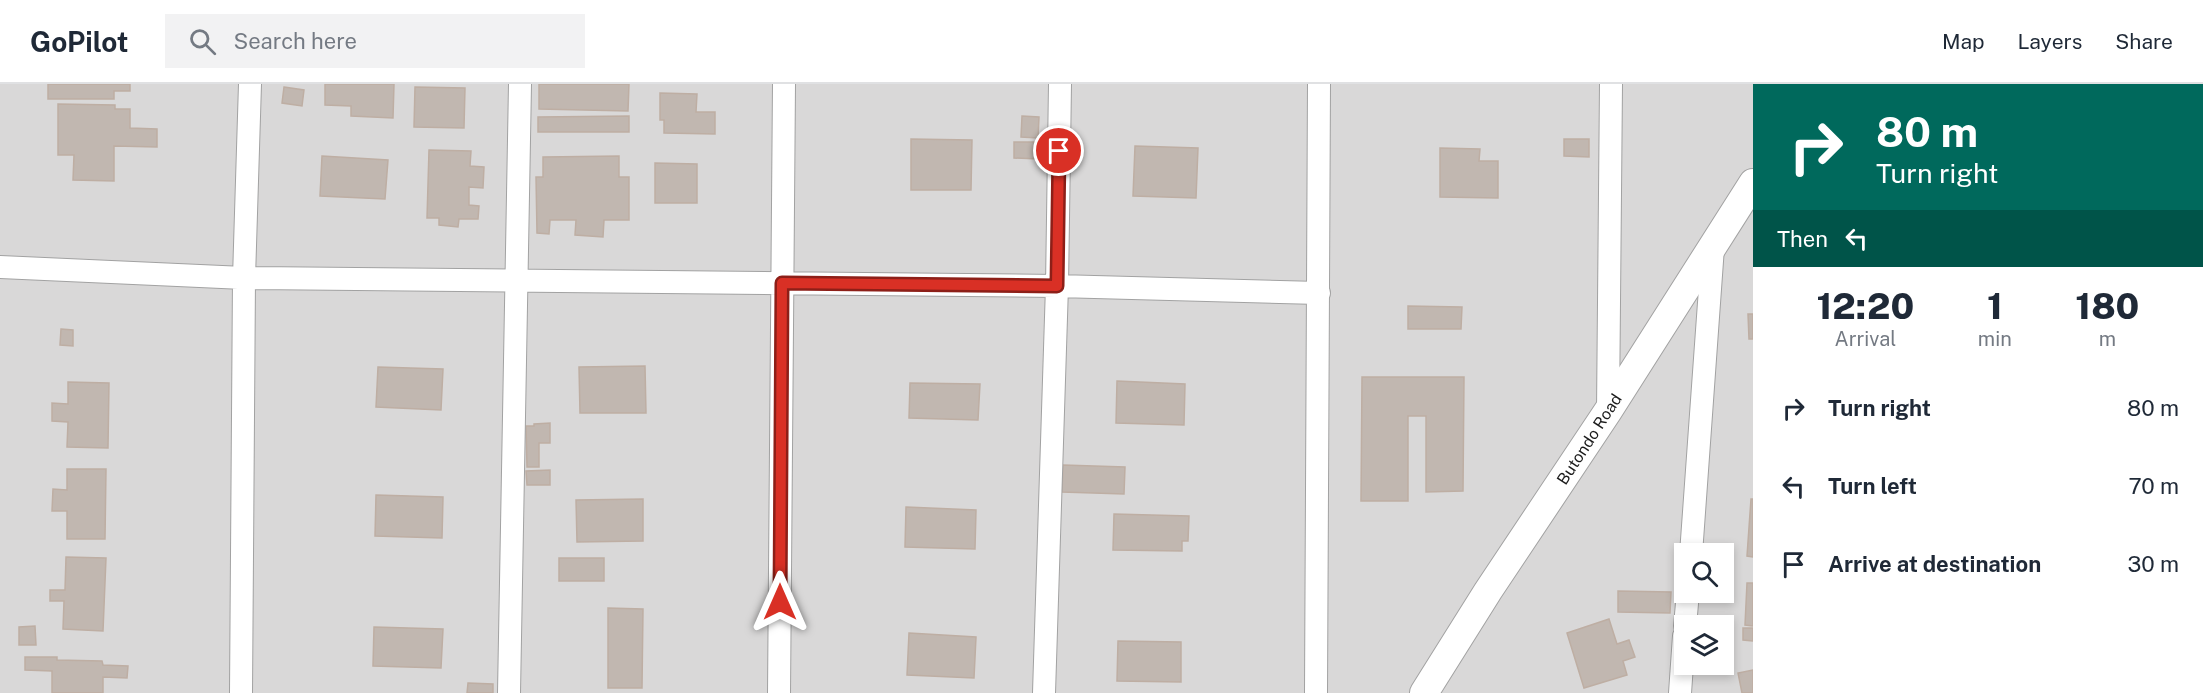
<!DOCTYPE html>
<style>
:root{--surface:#fff;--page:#f2f2f3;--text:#1f2937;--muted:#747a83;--line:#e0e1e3}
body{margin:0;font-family:"Public Sans",sans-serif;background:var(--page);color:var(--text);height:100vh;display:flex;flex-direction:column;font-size:22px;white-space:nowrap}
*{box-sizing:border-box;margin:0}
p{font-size:20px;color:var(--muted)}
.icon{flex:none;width:33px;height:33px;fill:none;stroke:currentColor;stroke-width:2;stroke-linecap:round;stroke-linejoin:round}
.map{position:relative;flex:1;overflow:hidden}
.drawer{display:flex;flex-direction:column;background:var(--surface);width:450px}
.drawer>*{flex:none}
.guide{background:#00695c;color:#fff;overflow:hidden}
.buttons{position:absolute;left:1674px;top:459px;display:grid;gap:12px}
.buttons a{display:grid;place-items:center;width:60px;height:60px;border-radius:0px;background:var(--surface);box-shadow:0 3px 9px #0003;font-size:30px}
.pin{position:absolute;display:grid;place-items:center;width:51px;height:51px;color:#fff;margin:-26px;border:3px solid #fff;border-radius:50%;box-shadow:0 2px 6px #0007}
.me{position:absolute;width:66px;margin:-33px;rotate:0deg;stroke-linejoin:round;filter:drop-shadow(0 0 4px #0008)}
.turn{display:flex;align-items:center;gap:21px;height:126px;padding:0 24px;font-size:27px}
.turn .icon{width:78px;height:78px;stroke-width:2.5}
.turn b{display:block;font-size:42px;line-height:51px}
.then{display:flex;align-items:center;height:57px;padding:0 24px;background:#0003;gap:12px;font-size:22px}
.eta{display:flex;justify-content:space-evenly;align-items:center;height:102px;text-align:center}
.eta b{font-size:36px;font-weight:800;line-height:42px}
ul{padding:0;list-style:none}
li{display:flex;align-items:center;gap:18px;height:78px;padding:0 24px}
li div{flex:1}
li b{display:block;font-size:22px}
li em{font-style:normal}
header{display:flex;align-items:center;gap:36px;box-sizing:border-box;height:84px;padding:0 30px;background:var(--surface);border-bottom:2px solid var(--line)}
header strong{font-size:28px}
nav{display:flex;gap:33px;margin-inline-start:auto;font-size:21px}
.search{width:420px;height:54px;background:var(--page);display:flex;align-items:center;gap:15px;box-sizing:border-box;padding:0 21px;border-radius:0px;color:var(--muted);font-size:22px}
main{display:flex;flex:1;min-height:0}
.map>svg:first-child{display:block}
.residential{fill:#d9d8d8;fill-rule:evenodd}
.building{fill:#c1b7b0;stroke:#beaea3;stroke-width:1.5}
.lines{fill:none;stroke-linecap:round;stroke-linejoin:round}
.minor-casing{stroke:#a2a2a2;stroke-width:24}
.tertiary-casing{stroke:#a2a2a2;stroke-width:30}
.minor{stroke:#fff;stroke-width:22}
.tertiary{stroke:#fff;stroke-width:28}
.route-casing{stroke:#8d1f18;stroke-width:15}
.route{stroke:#d93025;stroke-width:10}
.labels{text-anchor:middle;stroke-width:4.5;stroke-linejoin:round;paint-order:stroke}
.street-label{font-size:16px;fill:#1b1b1b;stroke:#fff}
</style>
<header>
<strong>GoPilot</strong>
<div class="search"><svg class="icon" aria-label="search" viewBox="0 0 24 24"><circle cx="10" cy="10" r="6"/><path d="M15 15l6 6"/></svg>Search here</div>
<nav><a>Map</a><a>Layers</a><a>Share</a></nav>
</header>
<main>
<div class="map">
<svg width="1753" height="609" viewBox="0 0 1753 609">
<rect width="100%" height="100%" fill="#ede8e0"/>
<path class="residential" d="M 0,0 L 1753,0 L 1753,609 L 0,609 ZM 1684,470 L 1724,470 L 1724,508 L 1684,508 ZM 1684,542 L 1724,542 L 1724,580 L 1684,580 Z"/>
<path class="building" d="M 48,0 L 130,0 L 130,7 L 114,7 L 114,15 L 48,15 Z
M 325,0 L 394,0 L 393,34 L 351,32 L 351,22 L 325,21 Z
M 539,0 L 629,0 L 628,27 L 539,25 Z
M 284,3 L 304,6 L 302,22 L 282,19 Z
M 415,3 L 465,4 L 464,44 L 414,43 Z
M 660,9 L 697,10 L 696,28 L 715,28 L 715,50 L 664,49 L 664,36 L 660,36 Z
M 58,20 L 115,21 L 115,25 L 130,25 L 130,44 L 157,45 L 157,63 L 114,62 L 114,97 L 73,96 L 74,71 L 58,71 Z
M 629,32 L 629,48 L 538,48 L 538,33 Z
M 1022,32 L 1039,33 L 1038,54 L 1021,53 Z
M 911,55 L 972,56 L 971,106 L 911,106 Z
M 1564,55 L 1589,55 L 1589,73 L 1564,72 Z
M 1014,58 L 1038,58 L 1038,75 L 1014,74 Z
M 1135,62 L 1198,64 L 1196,114 L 1133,112 Z
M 1440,64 L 1480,65 L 1479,77 L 1498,77 L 1498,114 L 1440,113 Z
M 429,66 L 471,67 L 470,82 L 484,83 L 483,104 L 469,103 L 469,121 L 479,122 L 478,135 L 459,135 L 458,143 L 439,141 L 439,134 L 427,134 Z
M 322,72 L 388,76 L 385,115 L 320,112 Z
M 619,72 L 619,93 L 629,93 L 629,136 L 604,136 L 603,153 L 575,151 L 576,136 L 550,136 L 549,150 L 537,149 L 536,93 L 543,93 L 543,73 Z
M 655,79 L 697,80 L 697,119 L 655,119 Z
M 1408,222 L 1462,223 L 1461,245 L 1408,245 Z
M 1748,230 L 1753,230 L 1753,255 L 1749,255 Z
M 61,245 L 73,246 L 73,262 L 60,261 Z
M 645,282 L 646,329 L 580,329 L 579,283 Z
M 378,283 L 443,285 L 441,326 L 376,323 Z
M 1362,293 L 1464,293 L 1463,407 L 1426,408 L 1426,332 L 1408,332 L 1408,417 L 1361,417 Z
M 1117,297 L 1185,300 L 1184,341 L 1116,339 Z
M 68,298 L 109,299 L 108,364 L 67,363 L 68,338 L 52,337 L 52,319 L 68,320 Z
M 910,299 L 980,300 L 978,336 L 909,334 Z
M 550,339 L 550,359 L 539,359 L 539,383 L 527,383 L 526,342 L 534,342 L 534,340 Z
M 1063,381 L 1125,383 L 1124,410 L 1062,408 Z
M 67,385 L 106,385 L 105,455 L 67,455 L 67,427 L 52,427 L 53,405 L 67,406 Z
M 550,386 L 550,401 L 527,401 L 526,387 Z
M 376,411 L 443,413 L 442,454 L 375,452 Z
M 643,415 L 643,457 L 577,458 L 576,416 Z
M 1751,415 L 1753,415 L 1753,473 L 1747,472 Z
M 906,423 L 976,426 L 975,465 L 905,463 Z
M 1114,430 L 1189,432 L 1188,457 L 1182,457 L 1182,467 L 1113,466 Z
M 66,473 L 106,474 L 103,547 L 63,545 L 64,517 L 50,517 L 50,506 L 65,506 Z
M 559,474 L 604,474 L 604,497 L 559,497 Z
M 1747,499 L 1753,499 L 1753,542 L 1745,541 Z
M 1618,507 L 1671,508 L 1670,529 L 1618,528 Z
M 608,524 L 643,525 L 642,604 L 608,604 Z
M 1609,535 L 1617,560 L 1629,556 L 1635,573 L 1623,577 L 1627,591 L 1584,604 L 1567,549 Z
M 35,542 L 36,561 L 19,561 L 19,543 Z
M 374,543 L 443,545 L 441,584 L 373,582 Z
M 1743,544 L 1753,544 L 1753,557 L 1743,556 Z
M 909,549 L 976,553 L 974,594 L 907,591 Z
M 1118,557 L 1181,558 L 1181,598 L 1117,597 Z
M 25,573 L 57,573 L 57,576 L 102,577 L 103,581 L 128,582 L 127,594 L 103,593 L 103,609 L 52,609 L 52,587 L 25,586 Z
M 1753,586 L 1753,609 L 1742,609 L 1738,589 Z
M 468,599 L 493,600 L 493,609 L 467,609 Z"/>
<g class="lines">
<defs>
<path id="minor" d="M 0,183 L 244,194 L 1057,202 L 1319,209
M 1608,327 L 1611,0
M 1691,470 L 1713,163
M 1685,542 L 1688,508
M 241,609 L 244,194 L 250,0
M 509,609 L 520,0
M 779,609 L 784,0
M 1044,609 L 1057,202 L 1060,0
M 1316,609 L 1319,0
M 1680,609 L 1684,552"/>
<path id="tertiary" d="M 1424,609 L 1488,507 L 1608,327 L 1753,99"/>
</defs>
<use href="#minor" class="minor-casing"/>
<use href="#tertiary" class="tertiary-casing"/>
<use href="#minor" class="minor"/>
<use href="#tertiary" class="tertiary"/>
</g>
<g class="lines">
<defs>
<path id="route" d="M 780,518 L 782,199 L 1057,202 L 1059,67"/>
</defs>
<use href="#route" class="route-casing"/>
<use href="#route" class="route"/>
</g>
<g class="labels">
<g class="street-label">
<text transform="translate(1589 355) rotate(-57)" y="6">Butondo Road</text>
</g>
</g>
</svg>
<div class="buttons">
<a><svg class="icon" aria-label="search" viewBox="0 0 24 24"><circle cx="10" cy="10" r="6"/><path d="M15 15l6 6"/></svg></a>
<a><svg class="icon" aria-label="layers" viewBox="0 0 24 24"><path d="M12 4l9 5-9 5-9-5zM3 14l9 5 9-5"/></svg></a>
</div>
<div class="pin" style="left:1059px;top:67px;background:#d93025"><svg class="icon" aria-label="arrive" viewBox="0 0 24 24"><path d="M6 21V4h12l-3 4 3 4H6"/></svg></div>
<svg class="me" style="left:780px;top:518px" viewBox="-20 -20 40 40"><path d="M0-17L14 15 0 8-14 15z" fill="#d93025" stroke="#fff" stroke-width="4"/></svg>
</div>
<section class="drawer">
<div class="guide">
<div class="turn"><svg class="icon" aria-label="right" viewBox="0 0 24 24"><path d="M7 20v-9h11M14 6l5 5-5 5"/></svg><div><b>80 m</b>Turn right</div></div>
<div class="then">Then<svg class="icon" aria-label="left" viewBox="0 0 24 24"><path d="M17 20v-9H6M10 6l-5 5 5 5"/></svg></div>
</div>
<div class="eta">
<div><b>12:20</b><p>Arrival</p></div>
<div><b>1</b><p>min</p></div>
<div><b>180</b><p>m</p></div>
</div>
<ul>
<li><svg class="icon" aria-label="right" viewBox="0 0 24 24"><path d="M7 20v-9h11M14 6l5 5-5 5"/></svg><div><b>Turn right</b></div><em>80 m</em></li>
<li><svg class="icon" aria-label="left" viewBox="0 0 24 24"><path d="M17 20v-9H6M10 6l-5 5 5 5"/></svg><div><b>Turn left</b></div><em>70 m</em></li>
<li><svg class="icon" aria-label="arrive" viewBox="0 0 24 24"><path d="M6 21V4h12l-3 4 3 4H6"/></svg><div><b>Arrive at destination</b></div><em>30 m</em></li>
</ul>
</section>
</main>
